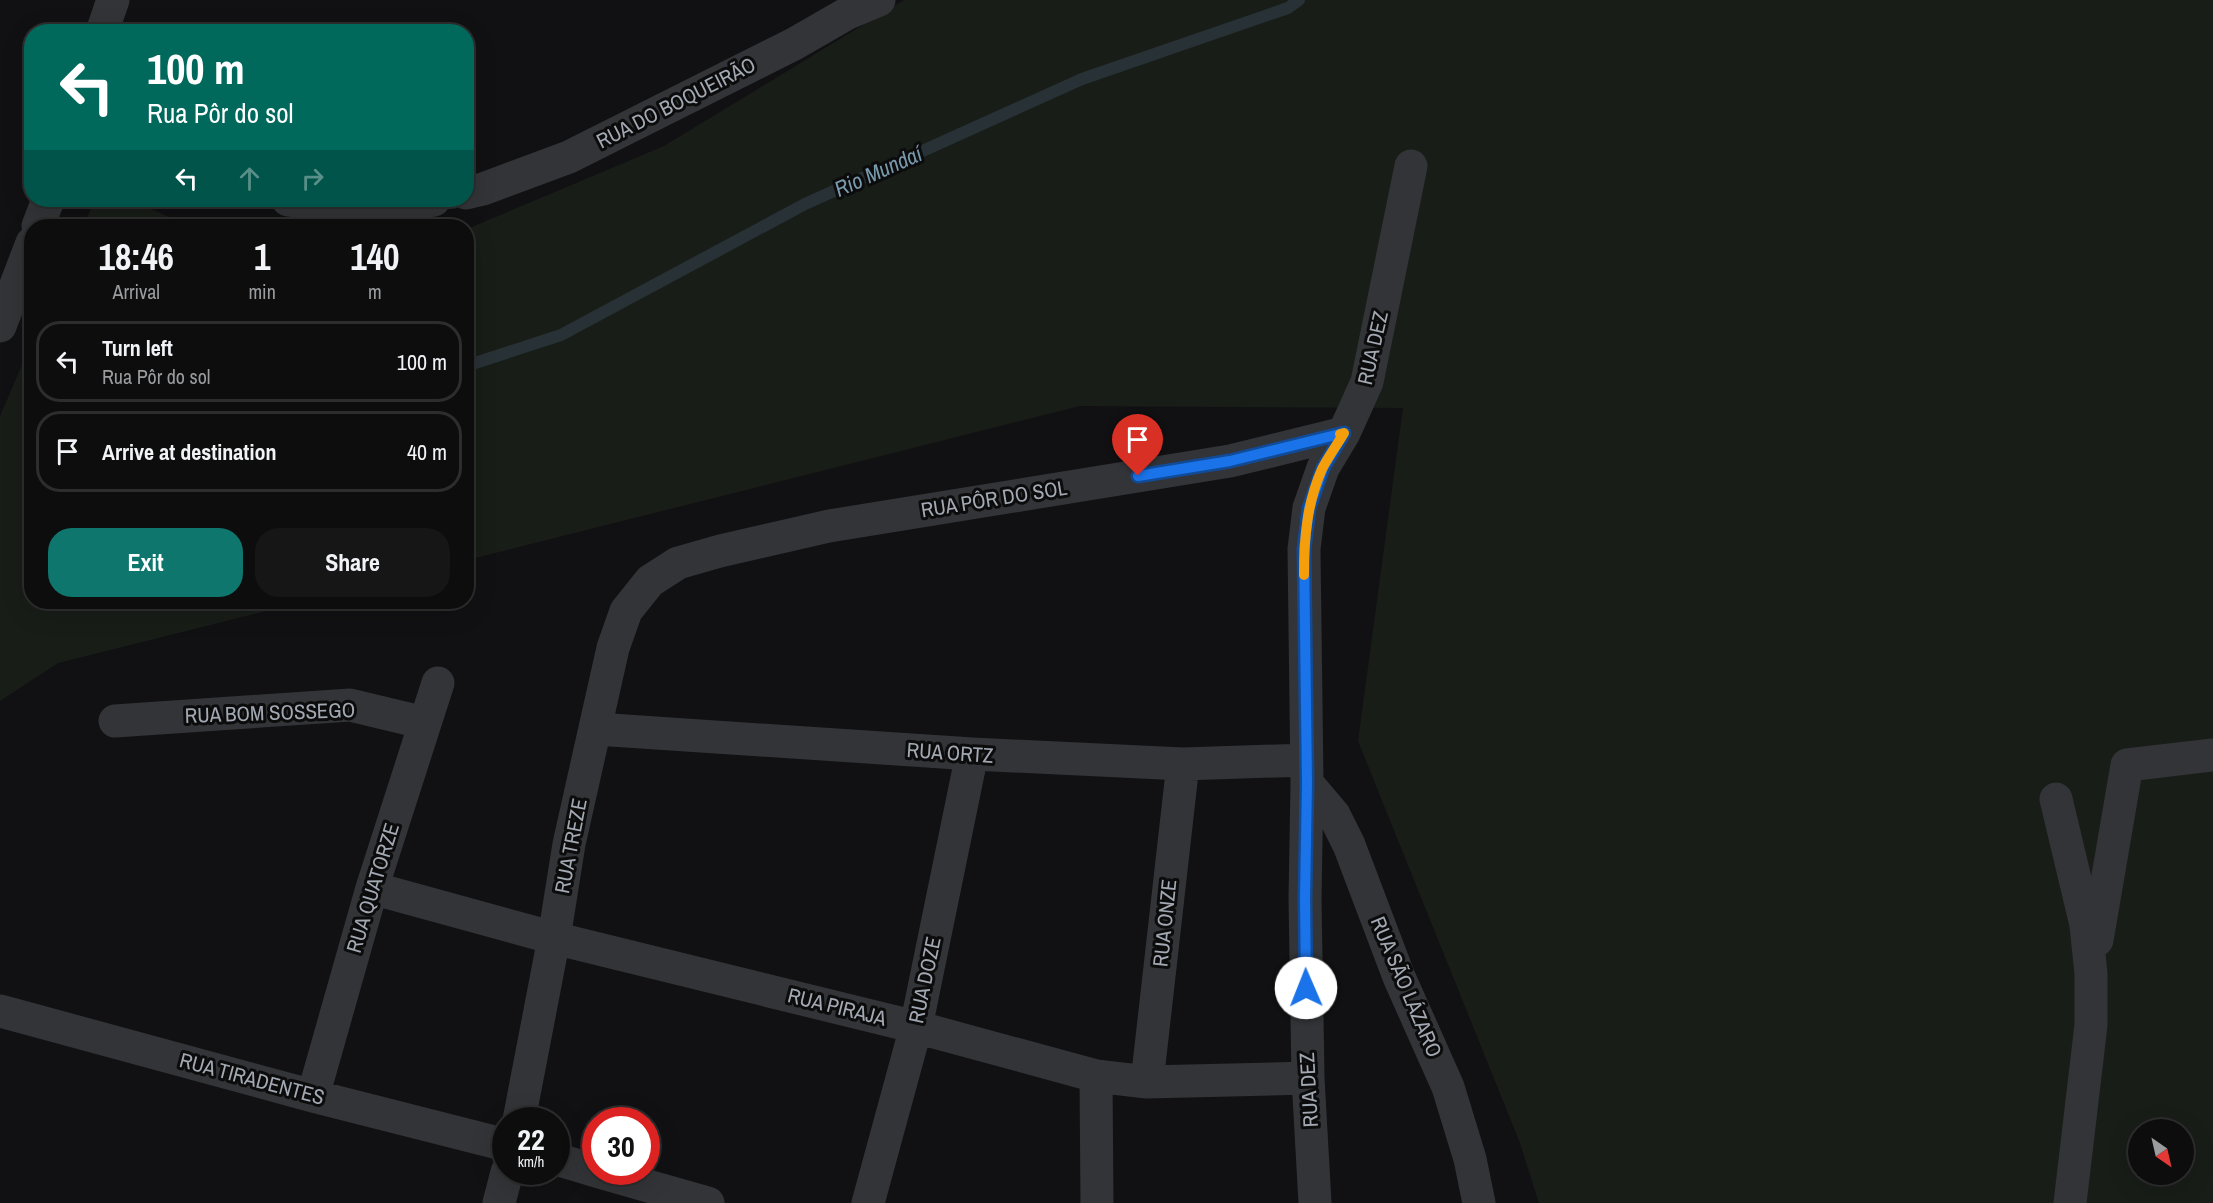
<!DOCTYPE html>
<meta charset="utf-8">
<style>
:root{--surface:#0d0d0e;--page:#161617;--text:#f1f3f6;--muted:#9a9c9e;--line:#2d2d2e;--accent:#0f766e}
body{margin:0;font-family:"Archivo Narrow",sans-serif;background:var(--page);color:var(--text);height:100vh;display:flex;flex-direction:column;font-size:22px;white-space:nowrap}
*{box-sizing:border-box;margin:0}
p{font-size:20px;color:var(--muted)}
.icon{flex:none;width:33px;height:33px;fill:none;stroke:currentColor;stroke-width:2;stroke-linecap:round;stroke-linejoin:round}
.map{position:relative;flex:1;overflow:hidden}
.side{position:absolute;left:24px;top:219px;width:450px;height:390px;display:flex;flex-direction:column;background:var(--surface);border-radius:24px;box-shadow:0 6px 24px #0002,0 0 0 2px var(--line)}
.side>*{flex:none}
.banner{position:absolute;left:24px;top:24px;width:450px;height:183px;border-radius:24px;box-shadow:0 6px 24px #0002,0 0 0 2px var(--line);background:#00695c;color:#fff;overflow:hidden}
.needle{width:39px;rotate:146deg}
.tools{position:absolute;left:2128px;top:1119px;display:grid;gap:12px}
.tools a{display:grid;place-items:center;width:66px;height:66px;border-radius:50%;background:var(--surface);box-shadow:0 6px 24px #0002,0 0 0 2px var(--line);font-size:30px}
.speed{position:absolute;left:492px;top:1107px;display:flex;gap:12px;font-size:30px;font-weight:700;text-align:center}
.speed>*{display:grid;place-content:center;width:78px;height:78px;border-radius:50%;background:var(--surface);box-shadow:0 6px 24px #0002,0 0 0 2px var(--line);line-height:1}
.speed small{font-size:15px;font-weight:400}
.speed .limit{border:9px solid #d22;background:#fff;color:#111}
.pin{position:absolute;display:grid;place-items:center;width:51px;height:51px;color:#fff;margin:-62px -26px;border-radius:50% 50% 50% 0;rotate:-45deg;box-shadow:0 0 6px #0007}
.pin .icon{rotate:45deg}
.me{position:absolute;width:66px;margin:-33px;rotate:359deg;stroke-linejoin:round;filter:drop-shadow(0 0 4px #0008)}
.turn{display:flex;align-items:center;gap:21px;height:126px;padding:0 24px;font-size:27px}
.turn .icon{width:78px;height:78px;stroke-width:2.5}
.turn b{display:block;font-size:42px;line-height:51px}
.lanes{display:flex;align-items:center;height:57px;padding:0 24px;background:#0003;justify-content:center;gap:30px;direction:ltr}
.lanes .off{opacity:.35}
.eta{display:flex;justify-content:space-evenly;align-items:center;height:102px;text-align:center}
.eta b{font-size:36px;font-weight:800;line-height:42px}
.cta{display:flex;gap:12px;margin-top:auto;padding:12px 24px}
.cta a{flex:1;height:69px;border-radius:24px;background:var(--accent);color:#fff;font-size:24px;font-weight:800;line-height:69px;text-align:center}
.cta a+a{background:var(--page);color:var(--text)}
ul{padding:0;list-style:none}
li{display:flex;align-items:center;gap:18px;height:81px;margin:0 12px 9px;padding:0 12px;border:3px solid var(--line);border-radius:24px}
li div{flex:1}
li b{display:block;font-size:22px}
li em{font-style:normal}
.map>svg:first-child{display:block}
.green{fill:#181d18;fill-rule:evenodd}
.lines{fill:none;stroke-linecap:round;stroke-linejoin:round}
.stream{stroke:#283136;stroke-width:12}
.street{stroke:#323437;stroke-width:33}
.route-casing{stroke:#114b97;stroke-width:15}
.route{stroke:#1a73e8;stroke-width:10}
.slow{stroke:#f59e0b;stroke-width:10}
.labels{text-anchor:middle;stroke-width:6;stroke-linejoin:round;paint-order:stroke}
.street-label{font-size:21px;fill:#a3a9b3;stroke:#0c0c0d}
.water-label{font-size:22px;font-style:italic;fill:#7a9aad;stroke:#0c0c0d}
</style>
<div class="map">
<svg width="2213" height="1203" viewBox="0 0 2213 1203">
<rect width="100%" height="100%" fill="#111113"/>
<path class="green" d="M 904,0 L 2213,0 L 2213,1203 L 1539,1203 L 1520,1143 L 1358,741 L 1403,408 L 1080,406 L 467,560 L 467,229 L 664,146 ZM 2139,1130 L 2184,1130 L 2184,1174 L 2139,1174 Z
M 95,200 L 131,200 L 189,226 L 83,226 Z
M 31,344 L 32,602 L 302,602 L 58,663 L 0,701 L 0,416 Z"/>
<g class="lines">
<path class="stream" d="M 28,339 L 32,339
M 466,366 L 561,335 L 805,204 L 1082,79 L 1288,8 L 1299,0"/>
<path class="street" d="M 102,32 L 113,0
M 466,193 L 483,189 L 569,157 L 794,44 L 848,13 L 879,0
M 288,200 L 351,206 L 403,206 L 434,200
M 38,226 L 48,200
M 0,326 L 32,243
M 115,721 L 350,705 L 425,723
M 596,729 L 972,754 L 1183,764 L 1305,760
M 1307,783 L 1334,815 L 1349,845 L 1399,977 L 1448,1087 L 1470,1159 L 1479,1203
M 2056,799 L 2086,925 L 2091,974 L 2091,1025 L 2070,1203
M 372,888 L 554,938 L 916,1027 L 1096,1076 L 1147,1082 L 1308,1078
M 2097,940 L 2127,765 L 2213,755
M 0,1011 L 313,1096 L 506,1145
M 1096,1076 L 1097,1203
M 1147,1082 L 1183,764
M 313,1096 L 372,888 L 438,683
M 519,1120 L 554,938 L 569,844 L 613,648 L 626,611 L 650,581 L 678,563 L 720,551 L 829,526 L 1230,461 L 1344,433
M 556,1159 L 596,1171
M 599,1172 L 708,1203
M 499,1203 L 507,1172
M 868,1203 L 916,1027 L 972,754
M 1315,1203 L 1308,1078 L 1305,899 L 1307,783 L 1304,549 L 1309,508 L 1323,468 L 1344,433 L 1367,382 L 1411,166"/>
</g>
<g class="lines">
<defs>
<path id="route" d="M 1138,476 L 1230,461 L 1344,433 L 1323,468 L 1309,508 L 1304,549 L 1307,783 L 1305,898 L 1306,988"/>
</defs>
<use href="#route" class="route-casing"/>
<use href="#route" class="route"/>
<path class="slow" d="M 1304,575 C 1304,538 1307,503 1322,469 C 1328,457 1337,445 1344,433 L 1340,434"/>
</g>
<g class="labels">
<g class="street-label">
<text transform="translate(676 103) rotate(-27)" y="7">RUA DO BOQUEIRÃO</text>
<text transform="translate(1373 348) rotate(-77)" y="7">RUA DEZ</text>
<text transform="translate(994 499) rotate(-9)" y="7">RUA PÔR DO SOL</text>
<text transform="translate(270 713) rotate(-2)" y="7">RUA BOM SOSSEGO</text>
<text transform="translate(950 753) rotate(4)" y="7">RUA ORTZ</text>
<text transform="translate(571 846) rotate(-79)" y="7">RUA TREZE</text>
<text transform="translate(373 888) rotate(-73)" y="7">RUA QUATORZE</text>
<text transform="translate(1165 923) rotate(-84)" y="7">RUA ONZE</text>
<text transform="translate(925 980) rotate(-78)" y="7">RUA DOZE</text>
<text transform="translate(1406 987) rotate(67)" y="7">RUA SÃO LÁZARO</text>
<text transform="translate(837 1007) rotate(14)" y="7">RUA PIRAJA</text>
<text transform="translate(252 1079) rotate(15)" y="7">RUA TIRADENTES</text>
<text transform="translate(1309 1090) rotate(-93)" y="7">RUA DEZ</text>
</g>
<g class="water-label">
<text transform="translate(878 171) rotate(-24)" y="8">Rio Mundaí</text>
</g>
</g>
</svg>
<div class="tools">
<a><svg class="needle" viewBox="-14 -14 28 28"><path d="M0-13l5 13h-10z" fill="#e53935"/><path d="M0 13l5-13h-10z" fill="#9a9c9e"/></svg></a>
</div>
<div class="speed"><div>22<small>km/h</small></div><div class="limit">30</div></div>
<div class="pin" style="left:1138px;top:476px;background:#d93025"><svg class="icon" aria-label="arrive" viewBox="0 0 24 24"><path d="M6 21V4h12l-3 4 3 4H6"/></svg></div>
<svg class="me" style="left:1306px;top:988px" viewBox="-20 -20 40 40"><circle r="19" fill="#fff"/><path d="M0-13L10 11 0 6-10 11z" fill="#1a73e8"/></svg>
<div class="banner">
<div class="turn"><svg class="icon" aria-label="left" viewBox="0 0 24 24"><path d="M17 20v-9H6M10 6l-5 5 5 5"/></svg><div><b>100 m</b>Rua Pôr do sol</div></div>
<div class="lanes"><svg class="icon" aria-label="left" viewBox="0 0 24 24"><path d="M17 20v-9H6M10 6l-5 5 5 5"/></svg><svg class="icon off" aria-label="ahead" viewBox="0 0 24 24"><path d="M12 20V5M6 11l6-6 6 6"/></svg><svg class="icon off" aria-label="right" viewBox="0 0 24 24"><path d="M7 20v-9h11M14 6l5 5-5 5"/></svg></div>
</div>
<section class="side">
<div class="eta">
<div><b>18:46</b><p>Arrival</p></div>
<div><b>1</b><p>min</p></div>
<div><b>140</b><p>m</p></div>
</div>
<ul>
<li><svg class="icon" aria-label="left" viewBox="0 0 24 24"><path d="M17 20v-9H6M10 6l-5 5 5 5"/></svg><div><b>Turn left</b><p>Rua Pôr do sol</p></div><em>100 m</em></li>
<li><svg class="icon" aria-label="arrive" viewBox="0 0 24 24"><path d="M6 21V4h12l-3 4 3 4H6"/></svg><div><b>Arrive at destination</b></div><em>40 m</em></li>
</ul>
<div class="cta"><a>Exit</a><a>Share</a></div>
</section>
</div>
